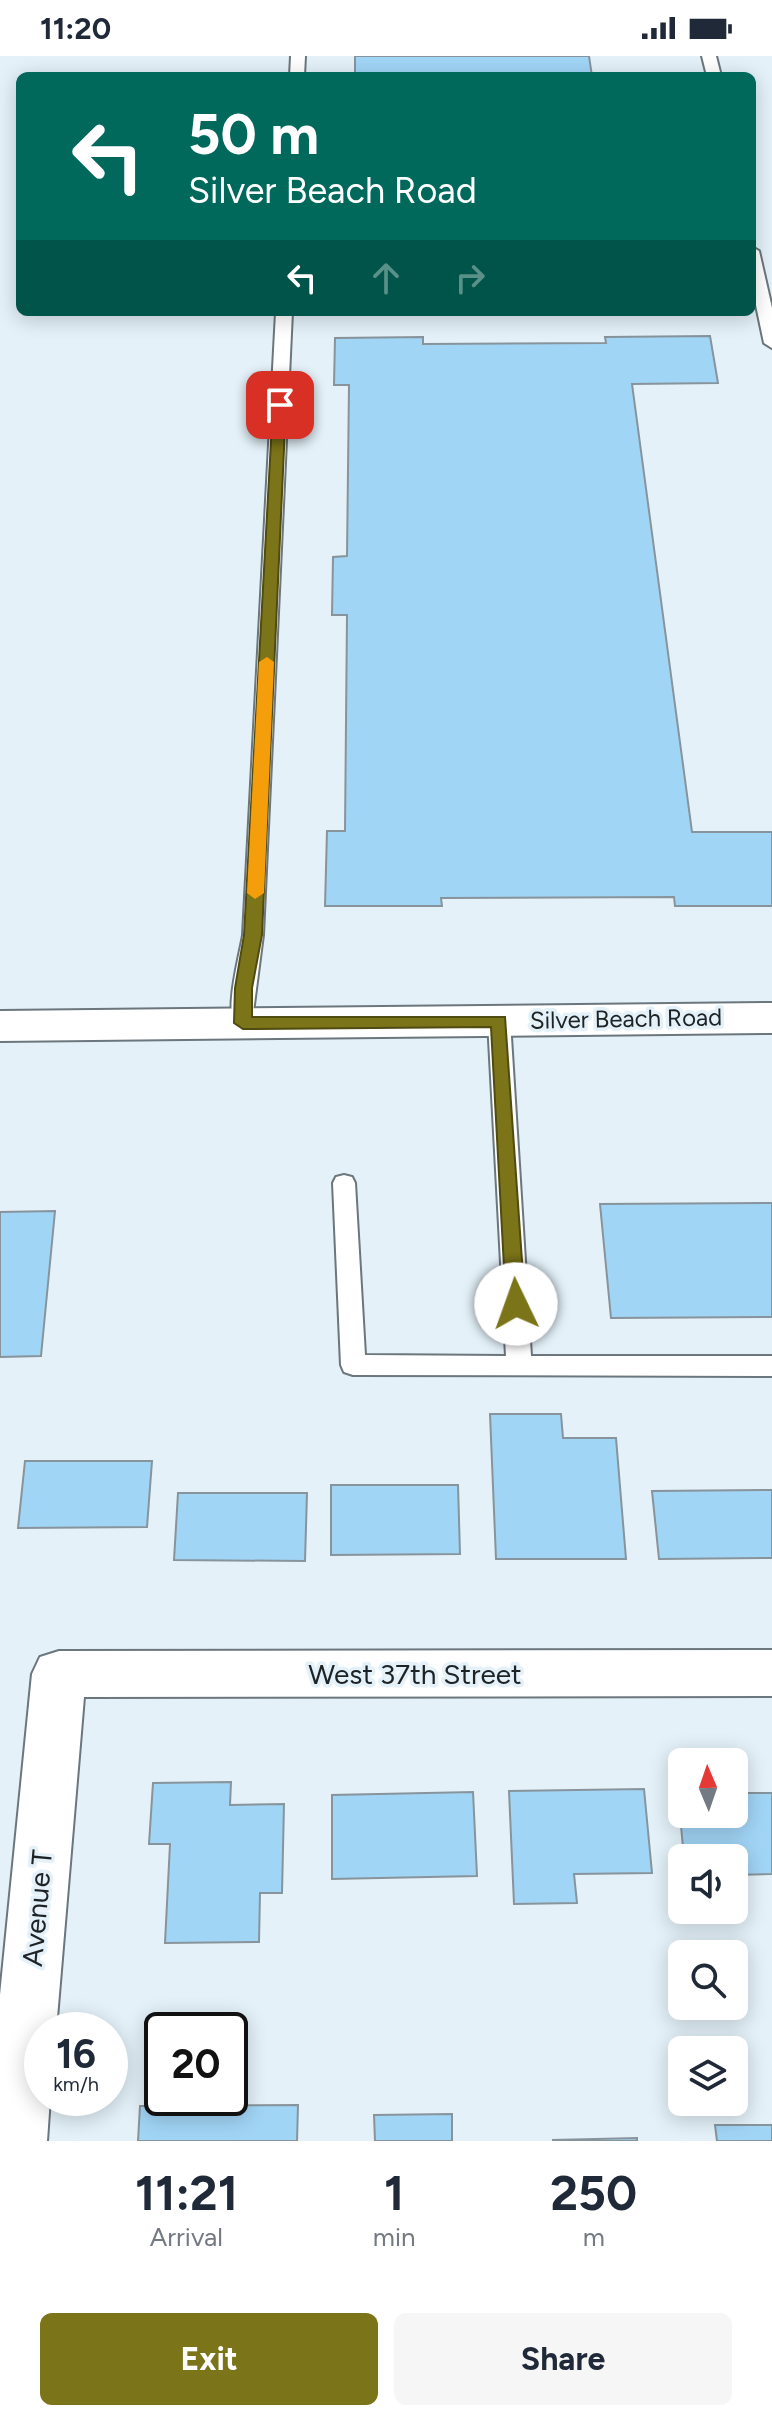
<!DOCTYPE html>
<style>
:root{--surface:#fff;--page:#f6f6f7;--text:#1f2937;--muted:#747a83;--accent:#7b7418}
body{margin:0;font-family:Figtree,sans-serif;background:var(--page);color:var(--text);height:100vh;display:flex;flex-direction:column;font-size:30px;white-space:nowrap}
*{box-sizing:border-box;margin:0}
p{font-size:26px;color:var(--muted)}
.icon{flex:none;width:44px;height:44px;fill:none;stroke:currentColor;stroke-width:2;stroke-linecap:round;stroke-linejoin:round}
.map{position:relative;height:2085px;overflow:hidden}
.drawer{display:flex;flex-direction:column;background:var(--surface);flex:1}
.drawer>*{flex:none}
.banner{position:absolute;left:16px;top:16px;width:740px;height:244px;border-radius:12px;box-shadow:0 4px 20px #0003;background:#00695c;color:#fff;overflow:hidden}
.needle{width:52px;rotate:358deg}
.controls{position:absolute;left:668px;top:1692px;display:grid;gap:16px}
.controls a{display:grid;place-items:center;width:80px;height:80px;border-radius:12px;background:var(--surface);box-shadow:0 4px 20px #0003;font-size:40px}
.speed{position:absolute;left:24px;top:1956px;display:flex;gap:16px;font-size:40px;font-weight:700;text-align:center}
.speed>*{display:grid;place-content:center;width:104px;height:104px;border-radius:50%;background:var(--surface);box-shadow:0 4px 20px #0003;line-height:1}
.speed small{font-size:20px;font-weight:400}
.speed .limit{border:4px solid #111;border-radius:12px;background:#fff;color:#111}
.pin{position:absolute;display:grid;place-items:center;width:68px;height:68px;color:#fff;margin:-34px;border-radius:16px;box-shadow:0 4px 12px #0006}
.me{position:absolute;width:88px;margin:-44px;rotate:357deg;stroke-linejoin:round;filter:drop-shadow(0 0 6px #0008)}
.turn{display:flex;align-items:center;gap:28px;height:168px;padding:0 40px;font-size:36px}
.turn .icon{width:104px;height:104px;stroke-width:2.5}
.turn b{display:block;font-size:56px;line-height:68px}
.lanes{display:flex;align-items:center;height:76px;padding:0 40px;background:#0003;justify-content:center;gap:40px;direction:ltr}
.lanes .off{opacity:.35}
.eta{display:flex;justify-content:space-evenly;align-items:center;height:136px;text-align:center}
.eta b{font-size:48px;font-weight:700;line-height:56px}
.cta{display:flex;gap:16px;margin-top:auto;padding:16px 40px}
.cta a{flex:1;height:92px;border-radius:12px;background:var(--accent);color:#fff;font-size:32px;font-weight:700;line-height:92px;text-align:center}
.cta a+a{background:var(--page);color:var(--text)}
.status{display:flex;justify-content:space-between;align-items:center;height:56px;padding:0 40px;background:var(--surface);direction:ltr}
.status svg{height:22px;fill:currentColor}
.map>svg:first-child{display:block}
.building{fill:#a1d5f6;stroke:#88949b;stroke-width:2}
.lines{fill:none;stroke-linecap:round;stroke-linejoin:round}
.service-casing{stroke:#6b767d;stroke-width:4}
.minor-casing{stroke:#6b767d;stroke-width:4}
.tertiary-casing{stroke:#6b767d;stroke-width:4}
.service{fill:#fff;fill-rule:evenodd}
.minor{fill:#fff;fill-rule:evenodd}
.tertiary{fill:#fff;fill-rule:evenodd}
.route{fill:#7b7418;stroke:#504b10;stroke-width:2}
.slow{fill:#f59e0b}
.labels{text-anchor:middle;stroke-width:7;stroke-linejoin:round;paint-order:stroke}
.street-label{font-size:24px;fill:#1d2225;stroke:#e4f1f9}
.near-street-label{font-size:28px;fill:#1d2225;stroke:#e4f1f9}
</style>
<div class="status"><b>11:20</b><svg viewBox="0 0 49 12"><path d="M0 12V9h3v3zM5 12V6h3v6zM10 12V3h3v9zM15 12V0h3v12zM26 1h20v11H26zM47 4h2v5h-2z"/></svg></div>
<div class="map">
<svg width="772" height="2085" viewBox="0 0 772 2085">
<rect width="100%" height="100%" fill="#e4f1f9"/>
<path class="building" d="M 355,0 L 589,0 L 592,20 L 344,20 L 355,20 Z
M 710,280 L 718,327 L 632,328 L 692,776 L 772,776 L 772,850 L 675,850 L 674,841 L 441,842 L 442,850 L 325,850 L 327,775 L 345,775 L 347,559 L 332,559 L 333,501 L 347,500 L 349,329 L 334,329 L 335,282 L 423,281 L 423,288 L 606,287 L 605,281 Z
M 772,1147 L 772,1261 L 611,1262 L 600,1148 Z
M 55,1155 L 41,1300 L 0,1301 L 0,1156 Z
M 490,1358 L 561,1358 L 563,1382 L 616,1382 L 626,1503 L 496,1503 Z
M 25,1405 L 152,1405 L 147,1471 L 18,1472 Z
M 331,1429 L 458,1429 L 460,1498 L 331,1499 Z
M 772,1434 L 772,1502 L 659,1503 L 652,1435 Z
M 178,1437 L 307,1437 L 305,1505 L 174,1504 Z
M 231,1726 L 230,1749 L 284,1748 L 282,1837 L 260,1837 L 259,1886 L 165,1887 L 170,1788 L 149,1788 L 153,1727 Z
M 644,1733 L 652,1817 L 574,1818 L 577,1847 L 514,1848 L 509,1735 Z
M 473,1736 L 477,1820 L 332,1823 L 332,1739 Z
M 734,1737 L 772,1737 L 772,1818 L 734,1819 L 734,1802 L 684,1802 L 678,1738 L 682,1738 L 682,1758 L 734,1758 Z
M 298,2049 L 297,2085 L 138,2085 L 140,2050 Z
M 452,2058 L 452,2085 L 375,2085 L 374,2059 Z
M 715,2069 L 772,2069 L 772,2085 L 717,2085 Z
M 637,2082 L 637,2085 L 552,2084 Z"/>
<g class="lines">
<defs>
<path id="service" d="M 291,0 L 305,0 L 304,20 L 290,20 Z
M 702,0 L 716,0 L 721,20 L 707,20 Z
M 752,191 L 759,195 L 772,252 L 772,292 L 764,287 L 752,230 Z
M 276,256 L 292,256 L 263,879 L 251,972 L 235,972 C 225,952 239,902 243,879 Z
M 499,958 L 507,960 L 510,965 L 531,1300 L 772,1300 L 772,1320 L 353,1319 L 344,1316 L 341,1309 L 333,1127 L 336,1121 L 344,1119 L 352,1121 L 355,1127 L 365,1299 L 506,1300 L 488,965 L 491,960 Z"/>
<path id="minor" d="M 772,1594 L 772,1640 L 84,1641 L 56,1974 L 42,1974 L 42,2042 L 50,2042 L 47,2085 L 0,2085 L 0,1939 L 32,1618 L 40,1601 L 59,1595 Z"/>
<path id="tertiary" d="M 772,947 L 772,977 L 0,985 L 0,955 Z"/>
</defs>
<use href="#service" class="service-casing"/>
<use href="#minor" class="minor-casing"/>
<use href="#tertiary" class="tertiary-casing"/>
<use href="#service" class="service"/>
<use href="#minor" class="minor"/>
<use href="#tertiary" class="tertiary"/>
</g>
<path class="route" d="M 280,345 L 286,349 L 262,879 L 252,932 L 252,961 L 505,961 L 525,1248 L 523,1254 L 509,1254 L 506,1248 L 491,971 L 243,973 L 234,967 L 235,932 L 244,879 L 273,349 Z"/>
<path class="slow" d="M 267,601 L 274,606 L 264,837 L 255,843 L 247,837 L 259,606 Z"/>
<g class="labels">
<g class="street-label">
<text transform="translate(626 963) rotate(-1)" y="8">Silver Beach Road</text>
</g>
<g class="near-street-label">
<text x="415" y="1628">West 37th Street</text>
<text transform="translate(37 1852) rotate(-85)" y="10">Avenue T</text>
</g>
</g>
</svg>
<div class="controls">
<a><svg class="needle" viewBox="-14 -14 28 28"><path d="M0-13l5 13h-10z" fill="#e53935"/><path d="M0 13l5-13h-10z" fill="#747a83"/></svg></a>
<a><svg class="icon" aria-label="sound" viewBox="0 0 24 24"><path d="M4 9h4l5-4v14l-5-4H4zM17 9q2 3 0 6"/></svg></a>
<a><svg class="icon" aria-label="search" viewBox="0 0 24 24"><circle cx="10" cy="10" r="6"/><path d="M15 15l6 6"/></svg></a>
<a><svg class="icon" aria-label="layers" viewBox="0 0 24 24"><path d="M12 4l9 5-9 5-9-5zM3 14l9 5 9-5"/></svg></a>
</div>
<div class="speed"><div>16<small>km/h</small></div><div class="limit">20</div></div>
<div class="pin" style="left:280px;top:349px;background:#d93025"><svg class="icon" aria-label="arrive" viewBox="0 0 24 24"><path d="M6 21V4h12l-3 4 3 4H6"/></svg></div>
<svg class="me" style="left:516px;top:1248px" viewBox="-20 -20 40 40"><circle r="19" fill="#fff"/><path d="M0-13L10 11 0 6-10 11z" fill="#7b7418"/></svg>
<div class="banner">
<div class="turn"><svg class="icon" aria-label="left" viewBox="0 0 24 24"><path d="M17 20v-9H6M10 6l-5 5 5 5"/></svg><div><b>50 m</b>Silver Beach Road</div></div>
<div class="lanes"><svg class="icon" aria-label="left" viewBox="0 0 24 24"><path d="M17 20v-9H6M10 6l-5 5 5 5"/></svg><svg class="icon off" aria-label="ahead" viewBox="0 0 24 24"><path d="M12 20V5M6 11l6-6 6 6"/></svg><svg class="icon off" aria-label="right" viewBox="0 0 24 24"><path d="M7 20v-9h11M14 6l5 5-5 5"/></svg></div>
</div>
</div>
<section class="drawer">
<div class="eta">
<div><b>11:21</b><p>Arrival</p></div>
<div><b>1</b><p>min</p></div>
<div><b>250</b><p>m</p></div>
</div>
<div class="cta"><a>Exit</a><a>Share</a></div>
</section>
